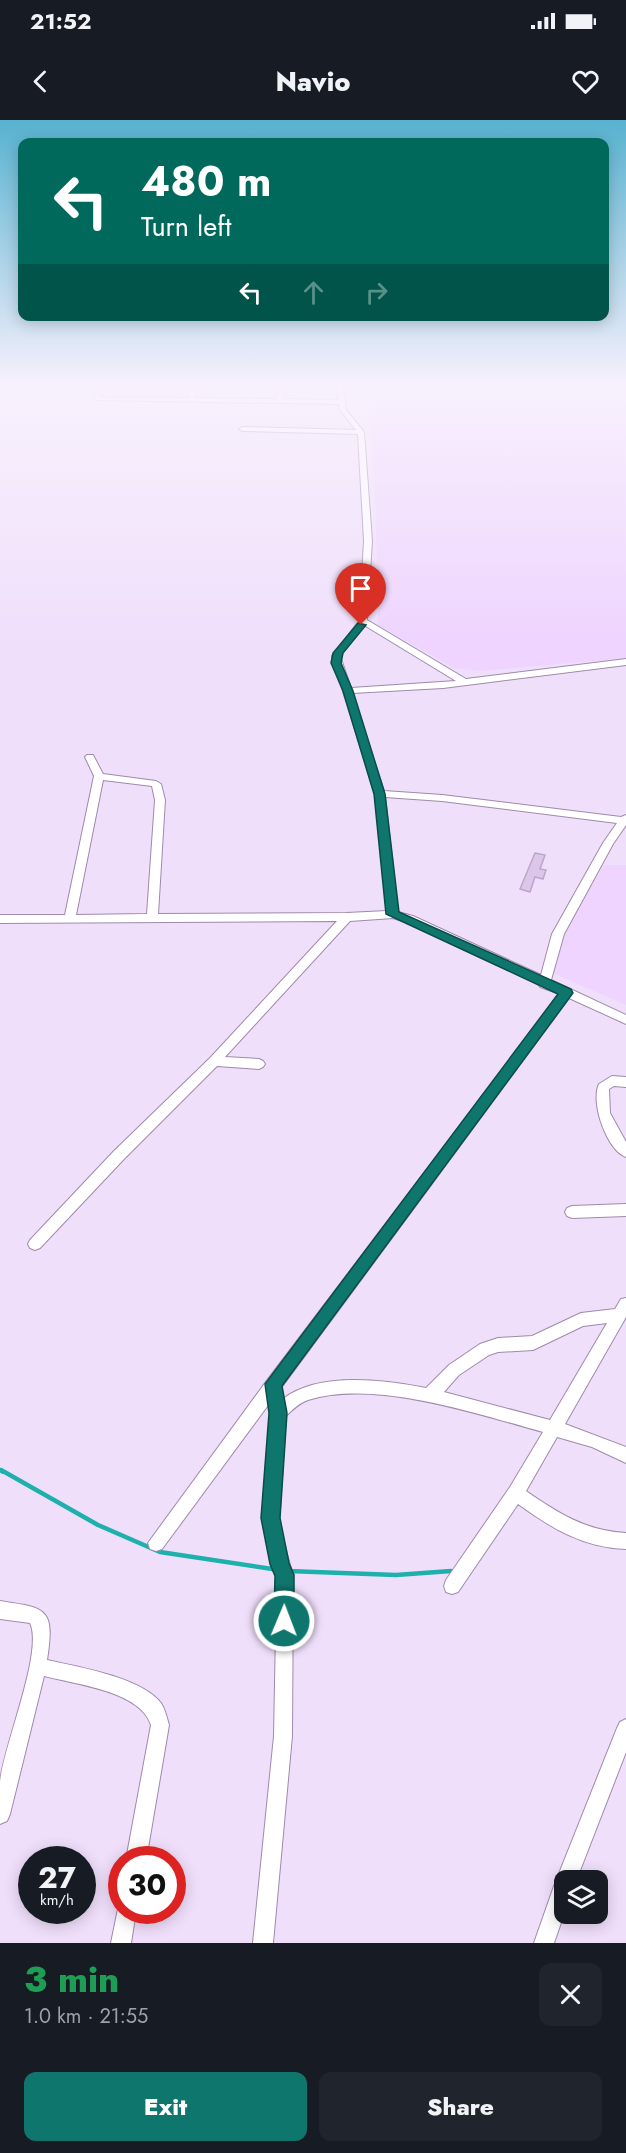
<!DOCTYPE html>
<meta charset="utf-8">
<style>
:root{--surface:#171b24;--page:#20242c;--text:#f1f3f6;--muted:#9ea1a6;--accent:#0f766e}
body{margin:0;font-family:Jost,sans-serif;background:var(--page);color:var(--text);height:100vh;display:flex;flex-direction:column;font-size:22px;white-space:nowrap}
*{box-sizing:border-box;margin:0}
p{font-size:20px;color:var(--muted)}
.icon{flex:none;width:33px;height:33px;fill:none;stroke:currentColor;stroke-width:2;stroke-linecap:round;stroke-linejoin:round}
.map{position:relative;height:1823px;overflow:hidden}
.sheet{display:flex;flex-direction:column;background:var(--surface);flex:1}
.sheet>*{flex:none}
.top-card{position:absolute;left:18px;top:18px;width:591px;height:183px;border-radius:12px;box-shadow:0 3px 15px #0003;background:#00695c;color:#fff;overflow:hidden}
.controls{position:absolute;left:554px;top:1750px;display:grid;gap:12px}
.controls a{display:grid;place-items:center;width:54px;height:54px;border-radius:12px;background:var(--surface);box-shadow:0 3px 15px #0003;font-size:30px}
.speed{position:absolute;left:18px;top:1726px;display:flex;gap:12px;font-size:30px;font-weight:700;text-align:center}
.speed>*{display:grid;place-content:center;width:78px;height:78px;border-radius:50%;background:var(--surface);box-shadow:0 3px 15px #0003;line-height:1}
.speed small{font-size:15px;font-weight:400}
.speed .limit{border:9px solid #d22;background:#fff;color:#111}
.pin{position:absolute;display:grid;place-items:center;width:51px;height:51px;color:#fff;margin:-62px -26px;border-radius:50% 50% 50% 0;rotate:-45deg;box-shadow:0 0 6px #0007}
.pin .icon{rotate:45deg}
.me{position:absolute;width:66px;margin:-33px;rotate:1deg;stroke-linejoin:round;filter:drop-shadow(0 0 4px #0008)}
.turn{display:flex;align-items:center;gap:21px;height:126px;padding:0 24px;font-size:27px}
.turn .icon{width:78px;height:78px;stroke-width:2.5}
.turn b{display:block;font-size:42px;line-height:51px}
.lanes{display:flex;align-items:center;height:57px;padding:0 24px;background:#0003;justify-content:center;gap:30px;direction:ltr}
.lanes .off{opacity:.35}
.round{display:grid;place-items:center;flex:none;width:63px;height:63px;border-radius:12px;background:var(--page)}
.head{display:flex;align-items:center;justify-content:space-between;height:102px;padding:0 24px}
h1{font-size:36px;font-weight:800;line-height:45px;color:#1e9e55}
.action{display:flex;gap:12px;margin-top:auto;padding:12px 24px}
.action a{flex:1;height:69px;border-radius:12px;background:var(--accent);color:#fff;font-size:24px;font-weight:800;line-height:69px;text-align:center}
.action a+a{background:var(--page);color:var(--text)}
.status{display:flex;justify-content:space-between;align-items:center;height:42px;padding:0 30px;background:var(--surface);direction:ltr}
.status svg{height:16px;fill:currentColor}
header{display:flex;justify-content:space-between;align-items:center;height:78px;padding:0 24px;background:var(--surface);font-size:27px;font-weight:800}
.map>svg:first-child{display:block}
.built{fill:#eed4fe}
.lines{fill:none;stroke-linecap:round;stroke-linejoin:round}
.stream-far1{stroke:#1db0ad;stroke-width:4}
.stream{stroke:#1db0ad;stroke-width:4.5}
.building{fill:#dcc6e9;stroke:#bba7c8;stroke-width:1.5}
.minor-casing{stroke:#9e8aaa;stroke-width:2}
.minor{fill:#fff;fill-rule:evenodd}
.route{fill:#0f766e;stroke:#0a4d48;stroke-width:1.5}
</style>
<div class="status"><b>21:52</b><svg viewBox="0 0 49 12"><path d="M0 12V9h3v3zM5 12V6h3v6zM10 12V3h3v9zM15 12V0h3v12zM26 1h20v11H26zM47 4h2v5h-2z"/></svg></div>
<header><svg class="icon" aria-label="back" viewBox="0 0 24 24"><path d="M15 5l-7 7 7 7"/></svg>Navio<svg class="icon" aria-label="heart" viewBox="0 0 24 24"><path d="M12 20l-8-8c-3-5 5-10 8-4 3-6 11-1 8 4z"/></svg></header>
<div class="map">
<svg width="626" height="1823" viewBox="0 0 626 1823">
<rect width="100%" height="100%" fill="#f0dffb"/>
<path class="built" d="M 368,266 L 626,266 L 626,538 L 481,551 L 454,548 L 378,505 L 376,399 Z
M 604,745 L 626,745 L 626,885 L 541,848 Z"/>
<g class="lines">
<path class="stream-far1" d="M 0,1350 L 3,1352"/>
<path class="stream" d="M 1,1350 L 98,1405 L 160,1432 L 279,1450
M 288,1451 L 396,1455 L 451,1451"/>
</g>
<path class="building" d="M 535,733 L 545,735 L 540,749 L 546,750 L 543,759 L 535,757 L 530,772 L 520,769 Z"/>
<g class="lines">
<defs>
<path id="minor" d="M 99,266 L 105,266 L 100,277 L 188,278 L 190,266 L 196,266 L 195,278 L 277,279 L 278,266 L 284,266 L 283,279 L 339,280 L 337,266 L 343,266 L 346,290 L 364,312 L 372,421 L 367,500 L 466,559 L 626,539 L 626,545 L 443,568 L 352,573 L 384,671 L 442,675 L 621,697 L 626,695 L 626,705 L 613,724 L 564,814 L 551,860 L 626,895 L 626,904 L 569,878 L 281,1268 L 283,1279 C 319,1251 385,1260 426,1268 L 449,1245 L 480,1224 L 498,1218 L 532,1216 L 581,1193 L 615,1189 L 621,1179 L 626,1178 L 626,1197 L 565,1304 L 626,1327 L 626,1343 L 592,1327 L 557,1317 L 526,1371 C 558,1393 586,1411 626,1413 L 626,1429 C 584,1428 551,1408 518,1384 L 458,1472 L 452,1474 L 446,1472 L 444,1466 L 446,1460 L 510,1367 L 543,1312 C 477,1294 375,1259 308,1280 C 299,1283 292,1290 286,1296 L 279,1405 L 293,1456 L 292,1616 L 273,1823 L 253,1823 L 274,1616 L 277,1456 L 263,1405 L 270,1293 L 269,1284 L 162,1429 L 156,1431 L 150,1429 L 148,1423 L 268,1259 L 560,874 L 540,867 L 538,864 L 405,802 L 393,798 L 350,801 L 225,937 L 259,939 L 263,941 L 265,944 L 263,947 L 259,949 L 217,946 L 124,1039 L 40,1128 L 35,1130 L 30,1128 L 28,1124 L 30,1120 L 114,1031 L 210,938 L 337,801 L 0,803 L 0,795 L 65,795 L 94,656 L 85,637 L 87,635 L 93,635 L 103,654 L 156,661 L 161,664 L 165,680 L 158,794 L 347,793 L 387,791 L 375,674 L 332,536 L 359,501 L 364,421 L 358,314 L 242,311 L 239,309 L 242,307 L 356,310 L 340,290 L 339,284 L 94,280 ZM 364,505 L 456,561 L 351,568 L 340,536 ZM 103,660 L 152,666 L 155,680 L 147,794 L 76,795 ZM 385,677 L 442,681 L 617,703 L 603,723 L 552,814 L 541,855 L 413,796 L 398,792 ZM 607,1203 L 550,1300 L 444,1272 L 459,1255 L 489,1235 L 498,1232 L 533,1230 L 583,1206 Z
M 612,956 L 626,957 L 626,967 L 614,966 L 609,969 L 610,993 L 626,1022 L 626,1037 C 607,1031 590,982 599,964 Z
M 626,1084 L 626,1096 L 572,1098 L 567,1096 L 565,1092 L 567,1088 L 572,1086 Z
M 0,1481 C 47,1488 55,1488 47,1540 C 78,1547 141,1557 161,1583 C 165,1589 167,1598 169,1605 L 146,1740 L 126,1740 L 151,1605 C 141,1571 74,1564 44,1556 L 10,1694 L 7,1701 L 0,1704 C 0,1690 0,1675 0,1662 C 3,1627 44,1531 30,1503 L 0,1499 Z
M 626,1599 L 626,1632 L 576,1761 L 564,1761 L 564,1794 L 554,1823 L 534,1823 L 554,1766 L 617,1608 L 620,1602 Z
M 122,1783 L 122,1791 L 136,1791 L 131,1823 L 111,1823 L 119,1784 Z"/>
</defs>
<use href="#minor" class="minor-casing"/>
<use href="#minor" class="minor"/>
</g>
<linearGradient id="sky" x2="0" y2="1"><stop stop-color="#57b2d0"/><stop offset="0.51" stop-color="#f8f1fd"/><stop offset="1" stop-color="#f8f1fd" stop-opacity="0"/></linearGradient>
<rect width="626" height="521" fill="url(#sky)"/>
<path class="route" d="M 358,503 L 366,505 L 343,533 L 341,543 L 353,571 L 385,674 L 399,792 L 571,869 L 573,873 L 282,1266 L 287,1293 L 280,1398 L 289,1443 L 294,1455 L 294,1501 L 291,1508 L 284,1511 L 277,1508 L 274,1501 L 275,1456 L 270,1444 L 261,1398 L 269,1293 L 265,1264 L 558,874 L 386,794 L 374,674 L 343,571 L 331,543 L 333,533 Z"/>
</svg>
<div class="controls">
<a><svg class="icon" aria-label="layers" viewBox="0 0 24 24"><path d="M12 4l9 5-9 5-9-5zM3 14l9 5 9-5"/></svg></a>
</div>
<div class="speed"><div>27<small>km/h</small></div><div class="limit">30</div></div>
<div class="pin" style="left:361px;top:505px;background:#d93025"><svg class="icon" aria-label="arrive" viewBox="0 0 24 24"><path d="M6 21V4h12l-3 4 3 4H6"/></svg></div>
<svg class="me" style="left:284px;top:1501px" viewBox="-20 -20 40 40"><circle r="17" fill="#0f766e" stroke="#fff" stroke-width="3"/><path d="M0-11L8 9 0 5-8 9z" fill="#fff"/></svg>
<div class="top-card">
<div class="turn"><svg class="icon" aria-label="left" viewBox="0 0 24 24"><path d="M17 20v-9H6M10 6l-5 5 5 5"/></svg><div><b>480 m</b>Turn left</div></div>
<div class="lanes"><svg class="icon" aria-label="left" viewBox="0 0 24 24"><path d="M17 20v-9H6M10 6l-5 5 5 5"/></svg><svg class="icon off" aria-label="ahead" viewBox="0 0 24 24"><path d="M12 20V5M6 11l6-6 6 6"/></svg><svg class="icon off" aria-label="right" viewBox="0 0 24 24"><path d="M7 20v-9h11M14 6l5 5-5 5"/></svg></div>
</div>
</div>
<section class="sheet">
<div class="head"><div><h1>3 min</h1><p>1.0 km · 21:55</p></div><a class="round"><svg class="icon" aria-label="close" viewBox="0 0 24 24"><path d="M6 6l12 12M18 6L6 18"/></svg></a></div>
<div class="action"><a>Exit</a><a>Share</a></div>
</section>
